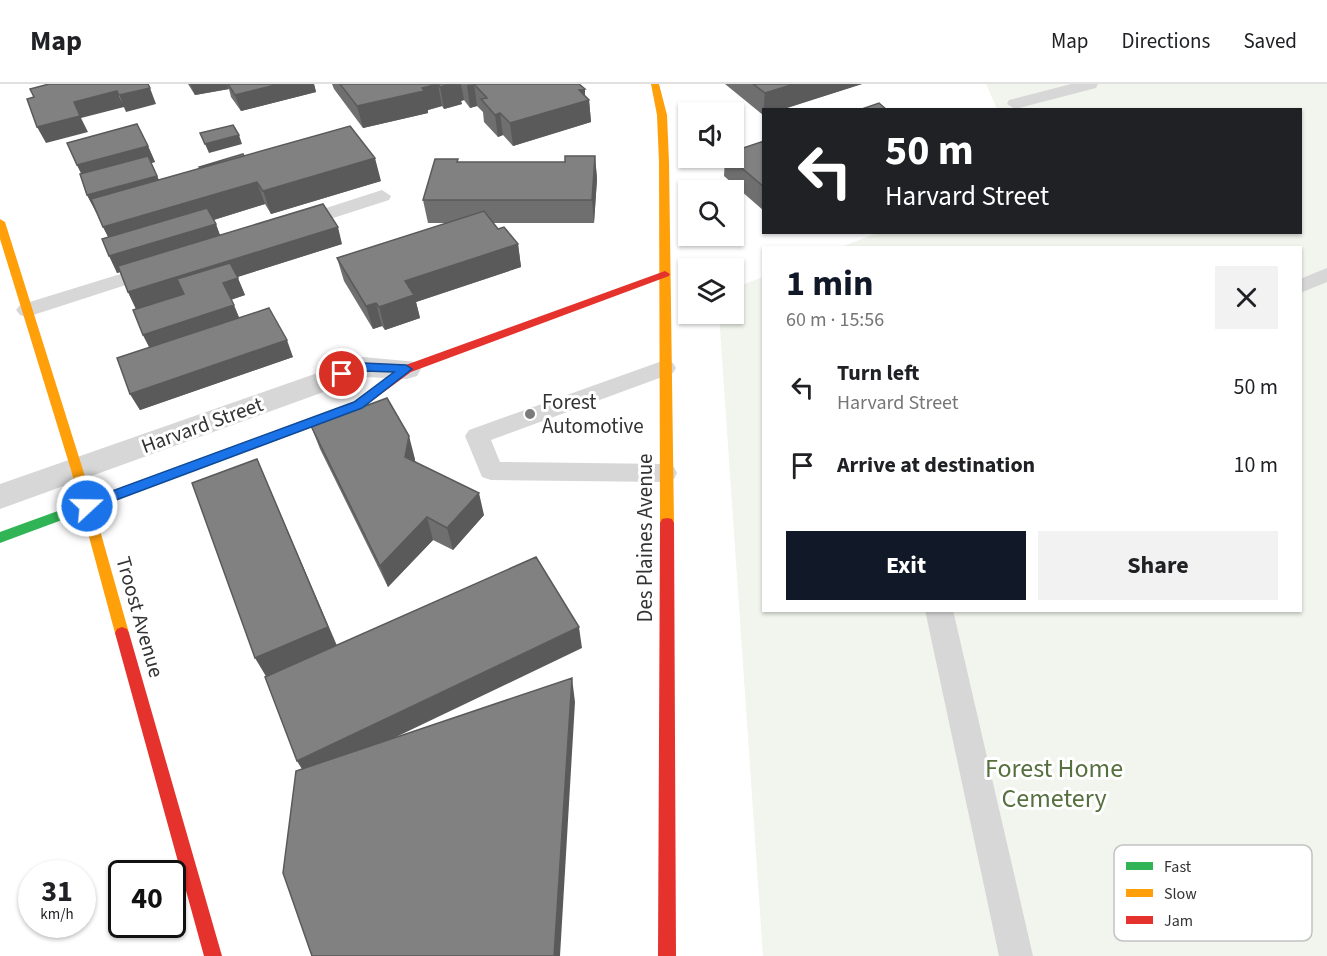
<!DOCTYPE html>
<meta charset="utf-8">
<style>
:root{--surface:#fff;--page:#f2f2f2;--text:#202124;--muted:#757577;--line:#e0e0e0;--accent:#111827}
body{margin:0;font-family:"Source Sans 3",sans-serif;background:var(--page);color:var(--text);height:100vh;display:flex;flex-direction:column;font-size:22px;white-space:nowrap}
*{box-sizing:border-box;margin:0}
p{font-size:20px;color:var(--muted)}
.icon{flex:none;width:33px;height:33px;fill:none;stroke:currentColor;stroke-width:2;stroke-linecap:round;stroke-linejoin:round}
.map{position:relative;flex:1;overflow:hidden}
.details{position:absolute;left:762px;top:162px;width:540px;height:366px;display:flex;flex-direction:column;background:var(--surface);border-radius:0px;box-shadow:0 2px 4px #0004}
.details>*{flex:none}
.top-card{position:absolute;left:762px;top:24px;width:540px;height:126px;border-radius:0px;box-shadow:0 2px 4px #0004;background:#202124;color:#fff;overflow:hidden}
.fabs{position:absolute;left:678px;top:18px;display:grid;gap:12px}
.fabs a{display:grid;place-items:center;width:66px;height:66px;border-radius:0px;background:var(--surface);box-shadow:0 2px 4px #0004;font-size:30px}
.speed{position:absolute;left:18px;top:776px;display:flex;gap:12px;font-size:30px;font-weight:700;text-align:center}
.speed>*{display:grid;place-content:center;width:78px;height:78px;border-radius:50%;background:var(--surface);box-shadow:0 2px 4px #0004;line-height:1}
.speed small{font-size:15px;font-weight:400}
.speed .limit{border:3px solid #111;border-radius:9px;background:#fff;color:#111}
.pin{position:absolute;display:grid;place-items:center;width:51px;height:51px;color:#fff;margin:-26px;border:3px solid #fff;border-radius:50%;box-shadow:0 2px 6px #0007}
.me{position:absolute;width:66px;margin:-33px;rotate:69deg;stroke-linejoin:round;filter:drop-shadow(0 0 4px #0008)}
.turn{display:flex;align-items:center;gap:21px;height:126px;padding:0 24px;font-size:27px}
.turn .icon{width:78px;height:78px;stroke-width:2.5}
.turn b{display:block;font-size:42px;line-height:51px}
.round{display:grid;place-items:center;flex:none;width:63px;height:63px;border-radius:0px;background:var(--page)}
.overview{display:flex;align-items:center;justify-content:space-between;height:102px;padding:0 24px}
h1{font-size:36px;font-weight:700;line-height:45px;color:var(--accent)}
.cta{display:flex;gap:12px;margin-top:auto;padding:12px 24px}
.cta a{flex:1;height:69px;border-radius:0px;background:var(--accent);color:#fff;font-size:24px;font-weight:700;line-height:69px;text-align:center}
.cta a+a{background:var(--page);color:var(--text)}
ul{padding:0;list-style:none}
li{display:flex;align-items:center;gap:18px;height:78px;padding:0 24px}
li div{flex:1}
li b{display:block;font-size:22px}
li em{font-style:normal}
header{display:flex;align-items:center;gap:36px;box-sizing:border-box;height:84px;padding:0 30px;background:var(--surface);border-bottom:2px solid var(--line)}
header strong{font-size:28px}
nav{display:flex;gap:33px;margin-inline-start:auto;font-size:21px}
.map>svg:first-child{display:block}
.green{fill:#f1f5ed}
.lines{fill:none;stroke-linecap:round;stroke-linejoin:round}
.lane{fill:#d7d7d7;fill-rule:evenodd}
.street{fill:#d7d7d7;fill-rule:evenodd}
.fast{fill:#30b455;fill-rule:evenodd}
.slow{fill:#ff9f0a;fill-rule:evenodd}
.jam{fill:#e5322d;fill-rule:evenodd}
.wall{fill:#6f6f6f}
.shaded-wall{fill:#5a5a5a}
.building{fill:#818181;stroke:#5a5a5a;stroke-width:1.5}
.route{fill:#1a73e8;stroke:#114b97;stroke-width:1.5}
.poi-dot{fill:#7a7a7a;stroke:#fff;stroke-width:2}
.labels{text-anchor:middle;stroke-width:6;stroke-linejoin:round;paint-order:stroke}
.poi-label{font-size:21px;fill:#333;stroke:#fff;text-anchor:start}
.street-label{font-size:21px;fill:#333;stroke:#fff}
.near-park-label{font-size:26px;fill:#56703f;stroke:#fff}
.key{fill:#fff;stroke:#c2c2c2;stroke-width:1.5}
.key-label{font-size:16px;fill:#333}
</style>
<header>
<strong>Map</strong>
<nav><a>Map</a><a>Directions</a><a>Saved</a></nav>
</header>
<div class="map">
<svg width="1327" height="872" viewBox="0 0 1327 872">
<rect width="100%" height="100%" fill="#fff"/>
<path class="green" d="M 986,0 L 1327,0 L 1327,872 L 763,872 L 719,230 L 734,230 L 734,204 L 763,193 L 764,526 L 1300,526 L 1300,164 L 841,163 L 880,148 L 1300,148 L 1300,26 L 997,25 Z"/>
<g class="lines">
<path class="lane" d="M 1071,0 L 1098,0 L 1096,4 L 1015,25 L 1007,20 L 1009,16 Z
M 382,106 L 391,112 L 389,116 L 296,146 L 286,140 L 289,136 Z
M 156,179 L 163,181 L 166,185 L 163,189 L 27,233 L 20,231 L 16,226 L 20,221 Z
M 1327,184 L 1327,198 L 1300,209 L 1300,195 Z
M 665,276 L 673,279 L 676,284 L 673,289 L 491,356 L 500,378 L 665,380 L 674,383 L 677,389 L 674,395 L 665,398 L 491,396 L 482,393 L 465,352 L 469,346 Z
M 925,526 L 953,526 L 1033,872 L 999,872 Z"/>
<path class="street" d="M 363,273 L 417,278 L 421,285 L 417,292 L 407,295 L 365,293 L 0,425 L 0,400 Z"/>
<path class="fast" d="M 300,339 L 304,340 L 306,343 L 304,346 L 0,459 L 0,448 Z"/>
<path class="slow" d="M 651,0 L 659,0 L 667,31 L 669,78 L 674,439 L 672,443 L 662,443 L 660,439 L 659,78 L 657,31 Z
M 0,135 L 5,138 L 83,386 L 129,549 L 127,553 L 122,555 L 117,553 L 115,549 L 71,386 L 0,155 Z"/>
<path class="jam" d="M 665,187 L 670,190 L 669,192 L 411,288 L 362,324 L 300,347 L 294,343 L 296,340 L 354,318 L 403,282 Z
M 667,434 L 672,435 L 674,439 L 676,872 L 658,872 L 660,439 L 662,435 Z
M 122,543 L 127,545 L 129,549 L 222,872 L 204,872 L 115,549 L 117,545 Z"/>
</g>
<path class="wall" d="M 188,0 L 314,0 L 316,8 L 241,27 L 231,13 L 229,5 L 195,11 Z
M 332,0 L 579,0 L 585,5 L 585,12 L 589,16 L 591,38 L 513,62 L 503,51 L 498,53 L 484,38 L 483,28 L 477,22 L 470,24 L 464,16 L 461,17 L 462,20 L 444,25 L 442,22 L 428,26 L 428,29 L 363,44 L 334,5 Z
M 725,0 L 862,0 L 763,31 Z
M 764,57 L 764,127 L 724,92 L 725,74 L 734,74 Z
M 148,62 L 155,78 L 151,79 L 159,96 L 244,72 L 381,97 L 271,130 L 265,120 L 214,136 L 220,151 L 342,160 L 237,193 L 245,211 L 231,216 L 239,234 L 293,273 L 140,326 L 130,310 L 149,263 L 143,251 L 136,225 L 128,208 L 120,188 L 117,189 L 108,153 L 96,128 L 87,111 L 81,89 L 77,81 Z
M 595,72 L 597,95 L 594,139 L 493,139 L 498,145 L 518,160 L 521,183 L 416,218 L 420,234 L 385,246 L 382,242 L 373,245 L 344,197 L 337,174 L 447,139 L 428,139 L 423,116 L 458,78 L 565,78 Z
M 311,342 L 415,375 L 415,377 L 484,431 L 453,466 L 433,456 L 388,503 L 320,365 Z"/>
<path class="shaded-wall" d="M 190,0 L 227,0 L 229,5 L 195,11 Z
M 279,0 L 314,0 L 316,8 L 241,27 L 235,11 Z
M 438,0 L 442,22 L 428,26 L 428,29 L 363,44 L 357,22 Z
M 450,0 L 461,0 L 464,16 L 461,17 L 462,20 L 444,25 L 440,3 Z
M 474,0 L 477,22 L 470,24 L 467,1 Z
M 794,0 L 862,0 L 781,26 L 764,26 L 763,31 L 765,9 Z
M 150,4 L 156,20 L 126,28 L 119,11 Z
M 585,5 L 585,17 L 589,16 L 591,38 L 513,62 L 510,39 L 579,6 Z
M 117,7 L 124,23 L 81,34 L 88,48 L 46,59 L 37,43 L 74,18 Z
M 500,29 L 503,51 L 498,53 L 495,31 Z
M 239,51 L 242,60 L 209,69 L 205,60 Z
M 148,62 L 155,78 L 85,97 L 77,81 Z
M 595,72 L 597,95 L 594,139 L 592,116 Z
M 375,74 L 381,97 L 271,130 L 263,107 Z
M 157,92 L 164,109 L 96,128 L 87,111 Z
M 257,98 L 265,120 L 115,166 L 103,143 Z
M 216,140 L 222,157 L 117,189 L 109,172 Z
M 338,143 L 342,160 L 136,225 L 128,208 Z
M 518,160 L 521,183 L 416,218 L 420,234 L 385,246 L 379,223 L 405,197 Z
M 238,194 L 245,211 L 230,216 L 223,199 Z
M 376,219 L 382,242 L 373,245 L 366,222 Z
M 234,221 L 241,238 L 152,268 L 143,251 Z
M 287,256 L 293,273 L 140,326 L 130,310 Z
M 409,352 L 415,375 L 412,395 L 405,373 Z
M 257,375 L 338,564 L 267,594 L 255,574 Z
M 479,409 L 484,431 L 453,466 L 447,444 Z
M 427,433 L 433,456 L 388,503 L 380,482 Z
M 579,543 L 582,564 L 308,695 L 297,677 Z
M 572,594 L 575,618 L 560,872 L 554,872 Z"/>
<path class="building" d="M 49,0 L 148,0 L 150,4 L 119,11 L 117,7 L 74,18 L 80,32 L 37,43 L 27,15 L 34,13 L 30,5 Z
M 228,0 L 279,0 L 235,11 Z
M 340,0 L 450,0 L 440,3 L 438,0 L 422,4 L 424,7 L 357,22 Z
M 474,0 L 579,0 L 585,5 L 579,6 L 589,16 L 510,39 L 500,29 L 495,31 L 481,15 L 487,14 Z
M 753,0 L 794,0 L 765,9 Z
M 879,19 L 887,26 L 859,26 Z
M 137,40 L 148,62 L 77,81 L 67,59 Z
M 233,41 L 239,51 L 205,60 L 200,49 Z
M 350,42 L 375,74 L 263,107 L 257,98 L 103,143 L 91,115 Z
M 764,57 L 764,103 L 730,74 L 734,74 L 734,67 Z
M 243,70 L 244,72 L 200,84 L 199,83 Z
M 148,72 L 157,92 L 87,111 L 80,90 Z
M 565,72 L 595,72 L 592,116 L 423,116 L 435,75 L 458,75 L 457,78 L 565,78 Z
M 323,120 L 338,143 L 128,208 L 118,182 Z
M 207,124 L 216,140 L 109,172 L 102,155 Z
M 484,127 L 498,145 L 504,143 L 518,160 L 405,197 L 414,211 L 379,223 L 376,219 L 366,222 L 337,174 Z
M 230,179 L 238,194 L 223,199 L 234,221 L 143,251 L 133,226 L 184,210 L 177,195 Z
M 269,224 L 287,256 L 130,310 L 117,274 Z
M 387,314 L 409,352 L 405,373 L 479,409 L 447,444 L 427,433 L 380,482 L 311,342 Z
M 257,375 L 328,543 L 255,574 L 192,399 Z
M 536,473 L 579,543 L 297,677 L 265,593 Z
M 572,594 L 554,872 L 312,872 L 283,789 L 296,687 Z"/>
<path class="route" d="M 363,279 L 406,281 L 412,285 L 362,324 L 92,425 L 87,427 L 80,422 L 82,418 L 354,318 L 394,288 L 364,287 L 342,294 L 336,290 Z"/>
<circle class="poi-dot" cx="530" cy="330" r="6"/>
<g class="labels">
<g class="poi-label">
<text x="542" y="325">Forest<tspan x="542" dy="24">Automotive</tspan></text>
</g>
<g class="street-label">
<text transform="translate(202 341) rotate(-20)" y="7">Harvard Street</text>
<text transform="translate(645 454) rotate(-90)" y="7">Des Plaines Avenue</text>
<text transform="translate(140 533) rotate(74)" y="7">Troost Avenue</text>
</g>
<g class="near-park-label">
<text x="1054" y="693">Forest Home<tspan x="1054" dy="30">Cemetery</tspan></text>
</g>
</g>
<rect x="1114" y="761" width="198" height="96" rx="9" class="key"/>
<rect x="1126" y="778" width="27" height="8" fill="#30b455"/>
<rect x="1126" y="805" width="27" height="8" fill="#ff9f0a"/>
<rect x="1126" y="832" width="27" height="8" fill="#e5322d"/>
<g class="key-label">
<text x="1164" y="788">Fast</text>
<text x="1164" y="815">Slow</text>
<text x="1164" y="842">Jam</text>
</g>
</svg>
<div class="fabs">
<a><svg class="icon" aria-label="sound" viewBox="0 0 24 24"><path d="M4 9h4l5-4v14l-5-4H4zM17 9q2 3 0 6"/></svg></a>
<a><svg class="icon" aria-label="search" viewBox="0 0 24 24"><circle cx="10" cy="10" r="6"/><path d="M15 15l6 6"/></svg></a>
<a><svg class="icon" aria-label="layers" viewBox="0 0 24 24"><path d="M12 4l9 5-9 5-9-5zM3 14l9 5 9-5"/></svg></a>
</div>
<div class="speed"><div>31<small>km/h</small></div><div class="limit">40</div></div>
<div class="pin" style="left:342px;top:290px;background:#d93025"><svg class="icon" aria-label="arrive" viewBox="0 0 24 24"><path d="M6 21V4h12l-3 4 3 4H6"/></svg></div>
<svg class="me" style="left:87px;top:422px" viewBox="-20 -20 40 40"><circle r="17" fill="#1a73e8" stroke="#fff" stroke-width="3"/><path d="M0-11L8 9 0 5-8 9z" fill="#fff"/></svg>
<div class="top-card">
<div class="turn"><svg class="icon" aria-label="left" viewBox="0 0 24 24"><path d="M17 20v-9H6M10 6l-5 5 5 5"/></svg><div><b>50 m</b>Harvard Street</div></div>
</div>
<section class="details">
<div class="overview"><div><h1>1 min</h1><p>60 m · 15:56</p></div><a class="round"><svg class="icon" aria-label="close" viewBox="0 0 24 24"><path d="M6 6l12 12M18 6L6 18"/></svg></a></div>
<ul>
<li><svg class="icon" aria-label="left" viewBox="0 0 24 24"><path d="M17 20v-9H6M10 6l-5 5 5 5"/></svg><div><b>Turn left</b><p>Harvard Street</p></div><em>50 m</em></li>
<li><svg class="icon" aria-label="arrive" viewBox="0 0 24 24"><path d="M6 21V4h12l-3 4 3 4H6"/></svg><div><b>Arrive at destination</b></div><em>10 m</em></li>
</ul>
<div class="cta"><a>Exit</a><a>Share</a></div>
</section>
</div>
